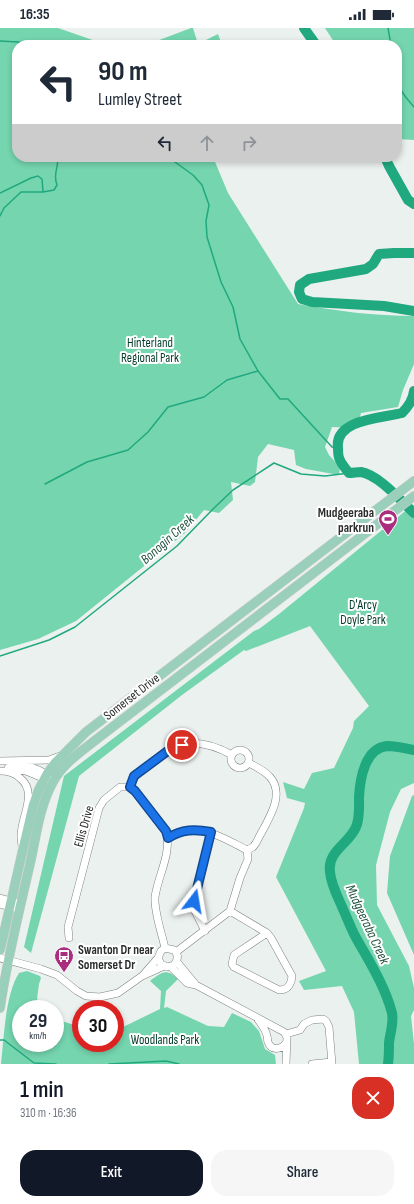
<!DOCTYPE html>
<meta charset="utf-8">
<style>
:root{--surface:#fff;--page:#f6f6f7;--text:#1f2937;--muted:#747a83;--accent:#111827}
body{margin:0;font-family:"Sofia Sans Condensed",sans-serif;background:var(--page);color:var(--text);height:100vh;display:flex;flex-direction:column;font-size:15px;white-space:nowrap}
*{box-sizing:border-box;margin:0}
p{font-size:13px;color:var(--muted)}
.icon{flex:none;width:22px;height:22px;fill:none;stroke:currentColor;stroke-width:2;stroke-linecap:round;stroke-linejoin:round}
.map{position:relative;height:1036px;overflow:hidden}
.drawer{display:flex;flex-direction:column;background:var(--surface);flex:1}
.drawer>*{flex:none}
.hud{position:absolute;left:12px;top:12px;width:390px;height:122px;border-radius:16px;box-shadow:0 2px 6px #0003;background:#fff;color:var(--text);overflow:hidden}
.speed{position:absolute;left:12px;top:972px;display:flex;gap:8px;font-size:20px;font-weight:700;text-align:center}
.speed>*{display:grid;place-content:center;width:52px;height:52px;border-radius:50%;background:var(--surface);box-shadow:0 2px 6px #0003;line-height:1}
.speed small{font-size:10px;font-weight:400}
.speed .limit{border:6px solid #d22;background:#fff;color:#111}
.pin{position:absolute;display:grid;place-items:center;width:34px;height:34px;color:#fff;margin:-17px;border:2px solid #fff;border-radius:50%;box-shadow:0 1px 4px #0007}
.me{position:absolute;width:44px;margin:-22px;rotate:14deg;stroke-linejoin:round;filter:drop-shadow(0 0 3px #0008)}
.turn{display:flex;align-items:center;gap:14px;height:84px;padding:0 20px;font-size:18px}
.turn .icon{width:52px;height:52px;stroke-width:2.5}
.turn b{display:block;font-size:28px;line-height:34px}
.lanes{display:flex;align-items:center;height:38px;padding:0 20px;background:#0003;justify-content:center;gap:20px;direction:ltr}
.lanes .off{opacity:.35}
.round{display:grid;place-items:center;flex:none;width:42px;height:42px;border-radius:16px;background:var(--page)}
.headline{display:flex;align-items:center;justify-content:space-between;height:68px;padding:0 20px}
h1{font-size:24px;font-weight:600;line-height:30px;color:var(--accent)}
.button{display:flex;gap:8px;margin-top:auto;padding:8px 20px}
.button a{flex:1;height:46px;border-radius:16px;background:var(--accent);color:#fff;font-size:16px;font-weight:600;line-height:46px;text-align:center}
.button a+a{background:var(--page);color:var(--text)}
.status{display:flex;justify-content:space-between;align-items:center;height:28px;padding:0 20px;background:var(--surface);direction:ltr}
.status svg{height:11px;fill:currentColor}
.map>svg:first-child{display:block}
.green{fill:#75d5af}
.lines{fill:none;stroke-linecap:round;stroke-linejoin:round}
.stream{stroke:#20a97e;stroke-width:1.5}
.river{stroke:#20a97e;stroke-width:10}
.minor-casing{stroke:#7d8280;stroke-width:8}
.major-casing{stroke:#cccdcc;stroke-width:10}
.minor{stroke:#fff;stroke-width:7}
.major{stroke:#9ad0bb;stroke-width:9}
.route-casing{stroke:#114b97;stroke-width:10}
.route{stroke:#1a73e8;stroke-width:7}
.labels{text-anchor:middle;stroke-width:4;stroke-linejoin:round;paint-order:stroke}
.park-label{font-size:13px;fill:#013a28;stroke:#fff}
.poi-label{font-size:13px;font-weight:bold;fill:#2b2d2c;stroke:#fff;text-anchor:end}
.street-label{font-size:13px;fill:#2b2d2c;stroke:#fff}
.water-label{font-size:14px;font-style:italic;fill:#235542;stroke:#fff}
</style>
<div class="status"><b>16:35</b><svg viewBox="0 0 49 12"><path d="M0 12V9h3v3zM5 12V6h3v6zM10 12V3h3v9zM15 12V0h3v12zM26 1h20v11H26zM47 4h2v5h-2z"/></svg></div>
<div class="map">
<svg width="414" height="1036" viewBox="0 0 414 1036">
<rect width="100%" height="100%" fill="#ebf1ee"/>
<path class="green" d="M 0,0 L 58,0 L 107,17 L 17,17 L 17,129 L 213,129 L 228,165 L 298,276 C 336,283 375,288 414,288 L 414,336 L 403,362 L 398,379 L 361,385 L 357,400 L 332,399 L 325,419 L 329,427 L 340,439 L 339,447 L 306,441 L 296,437 L 294,422 L 268,416 L 258,429 L 255,454 L 250,458 L 231,454 L 233,472 L 219,485 L 204,482 L 185,505 L 76,593 L 38,611 L 0,622 Z
M 191,0 L 193,0 L 198,16 L 218,6 L 222,17 L 146,17 Z
M 325,0 L 414,0 L 414,112 L 397,111 L 397,17 L 336,17 Z
M 414,479 L 414,755 L 401,761 L 390,784 L 376,837 L 377,877 L 409,938 L 414,960 L 414,982 L 411,988 L 414,1016 L 414,1036 L 359,1036 L 354,984 L 342,958 L 304,962 L 299,953 L 326,943 L 276,849 L 304,780 L 305,775 L 287,770 L 283,754 L 304,761 L 312,745 L 334,740 L 353,700 L 354,693 L 369,678 L 310,598 L 246,623 L 244,622 L 182,667 L 79,748 L 31,925 L 24,919 L 64,748 L 254,603 L 259,601 L 279,586 L 409,480 L 410,482 Z
M 414,767 L 414,927 L 387,865 L 390,828 L 412,768 Z
M 27,943 L 40,948 L 41,950 L 39,956 L 37,971 L 47,981 L 33,981 L 30,979 L 29,981 L 21,981 L 21,1015 L 55,1015 L 55,989 L 58,992 L 81,999 L 81,1015 L 115,1015 L 115,1001 L 119,1001 L 160,981 L 161,963 L 150,953 C 162,944 166,940 178,951 L 166,963 L 164,980 L 167,979 L 208,998 L 224,999 L 232,985 L 251,994 L 259,1003 L 265,1021 L 275,1027 L 276,1036 L 1,1036 C 4,1010 5,967 19,945 Z"/>
<g class="lines">
<path class="stream" d="M 388,0 L 391,17
M 0,13 L 18,14 L 32,17
M 397,51 C 399,62 407,71 414,79
M 168,129 L 193,147 L 202,157 L 209,177 L 206,193 L 207,209 L 221,254 L 233,279 L 240,311 L 258,343 L 280,371 L 288,371 L 332,419 L 338,420
M 0,165 L 31,150 L 38,148 L 42,151 L 43,164
M 0,188 L 4,180 L 21,164 L 43,164 L 54,162 L 57,157 C 52,144 60,140 57,129
M 45,456 L 87,434 L 128,422 L 148,404 L 168,379 L 204,369 L 227,352 L 258,343
M 0,628 L 49,612 L 75,599 L 177,518 L 213,481 L 233,462 L 274,435 L 301,446 L 325,448 L 349,445
M 0,1012 L 4,1012 L 34,1035 L 56,1036
M 109,1036 L 166,1033 L 179,1036"/>
<path class="river" d="M 304,0 L 316,17
M 385,129 L 389,138 L 408,172 L 414,176
M 414,225 L 394,225 L 379,226 L 373,236 L 366,241 L 309,251 L 300,257 L 299,264 L 302,271 L 312,274 L 384,278 L 414,283
M 414,363 C 413,372 408,379 402,385 C 383,390 334,391 338,420 C 338,424 338,429 340,432 C 342,437 346,441 349,445 C 352,445 358,444 361,444 C 379,447 401,473 414,485
M 388,1036 C 389,1029 389,1022 389,1015 C 390,1005 394,995 392,985 C 385,958 369,933 355,908 C 351,900 347,890 343,881 C 338,869 331,857 330,844 C 327,823 349,816 356,799 C 360,790 359,779 359,769 C 360,751 365,720 387,718 C 396,718 405,720 414,722"/>
<defs>
<path id="minor" d="M231 731a9 9 0 1 1 18 0a9 9 0 1 1-18 0Z
M 0,733 L 49,732 L 60,728
M 12,736 C 26,737 41,740 50,750
M 8,740 L 26,743 L 48,752
M 0,743 C 7,743 15,745 20,750 C 39,765 20,790 21,809 C 21,812 22,816 22,819
M 130,759 L 135,763 L 166,803 C 172,826 158,847 155,869 C 154,884 162,906 165,920
M 130,759 C 135,745 141,743 152,734 C 159,729 165,723 172,720 C 193,710 214,717 232,727
M 168,810 C 197,792 219,808 247,822
M 247,822 L 253,819 L 256,815 C 265,796 287,768 270,749 C 264,742 256,739 249,735
M 0,870 L 21,876
M 0,876 L 14,880
M 230,883 L 267,905 L 271,910 L 292,948 C 291,957 288,962 279,962 L 234,939 L 232,936 L 234,927 L 267,905
M 205,903 L 195,883 L 193,878 L 211,804
M 69,910 L 68,899 L 99,780 L 104,772 L 120,759 L 130,759
M 176,924 L 230,883 L 240,850 L 248,831 L 247,822
M 0,930 L 41,941 L 57,947 L 77,963 L 86,968 L 100,969 L 118,965 L 142,948 L 164,938
M 177,934 L 196,957
M 171,939 L 187,955 L 196,957 L 284,1004 L 287,1009 L 286,1036
M 144,946 L 158,930 L 161,923 L 165,920 L 174,922 C 179,927 178,932 174,937 L 167,939 L 161,936 L 158,930
M 257,990 C 260,995 266,1001 267,1008 C 268,1010 267,1012 268,1014 C 271,1023 281,1022 286,1015
M 286,1006 L 300,1002 L 304,996 L 312,992 L 323,991 L 326,993 L 329,999 L 332,1036
M 312,1036 L 332,1034"/>
<path id="major" d="M 0,922 L 23,821 L 33,778 L 39,761 L 47,746 L 55,735 L 86,704 L 414,453
M 0,980 C 7,931 19,884 30,836 C 36,810 39,779 53,754 C 62,737 78,726 93,714 L 414,468"/>
</defs>
<use href="#minor" class="minor-casing"/>
<use href="#major" class="major-casing"/>
<use href="#minor" class="minor"/>
<use href="#major" class="major"/>
</g>
<g class="lines">
<defs>
<path id="route" d="M 182,717 L 169,722 L 134,748 L 130,759 L 135,763 L 166,803 L 168,810 C 182,801 195,801 211,804 L 194,873"/>
</defs>
<use href="#route" class="route-casing"/>
<use href="#route" class="route"/>
</g>
<defs>
<symbol id="stadium-pin" viewBox="-11 -11 22 30"><path d="M0 17L-7.5 6A9.5 9.5 0 1 1 7.5 6Z" fill="#aa2d7e" stroke="#fff"/><path d="M0-5a6.5 5 0 1 0 0 10a6.5 5 0 1 0 0-10ZM-3.5-1.8h7v3.6h-7Z" fill="#fff"/></symbol>
<symbol id="bus-pin" viewBox="-11 -11 22 30"><path d="M0 17L-7.5 6A9.5 9.5 0 1 1 7.5 6Z" fill="#aa2d7e" stroke="#fff"/><path d="M-5-6H5V4H4V6H2V4H-2V6H-4V4H-5ZM-3.5-4V0h7V-4ZM-3.5 1.2v1.5H-2V1.2ZM2 1.2v1.5H3.5V1.2Z" fill="#fff"/></symbol>
</defs>
<g fill-rule="evenodd">
<use href="#stadium-pin" x="377" y="480" width="22" height="30"/>
<use href="#bus-pin" x="53" y="917" width="22" height="30"/>
</g>
<g class="labels">
<g class="park-label">
<text x="150" y="319">Hinterland<tspan x="150" dy="15">Regional Park</tspan></text>
<text x="363" y="581">D'Arcy<tspan x="363" dy="15">Doyle Park</tspan></text>
<text x="165" y="1016">Woodlands Park</text>
</g>
<g class="poi-label">
<text x="374" y="489">Mudgeeraba<tspan x="374" dy="15">parkrun</tspan></text>
<text x="78" y="926" text-anchor="start">Swanton Dr near<tspan x="78" dy="15">Somerset Dr</tspan></text>
</g>
<g class="street-label">
<text transform="translate(131 668) rotate(-38)" y="5">Somerset Drive</text>
<text transform="translate(83 798) rotate(-74)" y="5">Ellis Drive</text>
</g>
<g class="water-label">
<text transform="translate(167 511) rotate(-42)" y="5">Bonogin Creek</text>
<text transform="translate(368 896) rotate(65)" y="5">Mudgeeraba Creek</text>
</g>
</g>
</svg>
<div class="speed"><div>29<small>km/h</small></div><div class="limit">30</div></div>
<div class="pin" style="left:182px;top:717px;background:#d93025"><svg class="icon" aria-label="arrive" viewBox="0 0 24 24"><path d="M6 21V4h12l-3 4 3 4H6"/></svg></div>
<svg class="me" style="left:194px;top:873px" viewBox="-20 -20 40 40"><path d="M0-17L14 15 0 8-14 15z" fill="#1a73e8" stroke="#fff" stroke-width="4"/></svg>
<div class="hud">
<div class="turn"><svg class="icon" aria-label="left" viewBox="0 0 24 24"><path d="M17 20v-9H6M10 6l-5 5 5 5"/></svg><div><b>90 m</b>Lumley Street</div></div>
<div class="lanes"><svg class="icon" aria-label="left" viewBox="0 0 24 24"><path d="M17 20v-9H6M10 6l-5 5 5 5"/></svg><svg class="icon off" aria-label="ahead" viewBox="0 0 24 24"><path d="M12 20V5M6 11l6-6 6 6"/></svg><svg class="icon off" aria-label="right" viewBox="0 0 24 24"><path d="M7 20v-9h11M14 6l5 5-5 5"/></svg></div>
</div>
</div>
<section class="drawer">
<div class="headline"><div><h1>1 min</h1><p>310 m · 16:36</p></div><a class="round" style="background:#d93025;color:#fff"><svg class="icon" aria-label="close" viewBox="0 0 24 24"><path d="M6 6l12 12M18 6L6 18"/></svg></a></div>
<div class="button"><a>Exit</a><a>Share</a></div>
</section>
